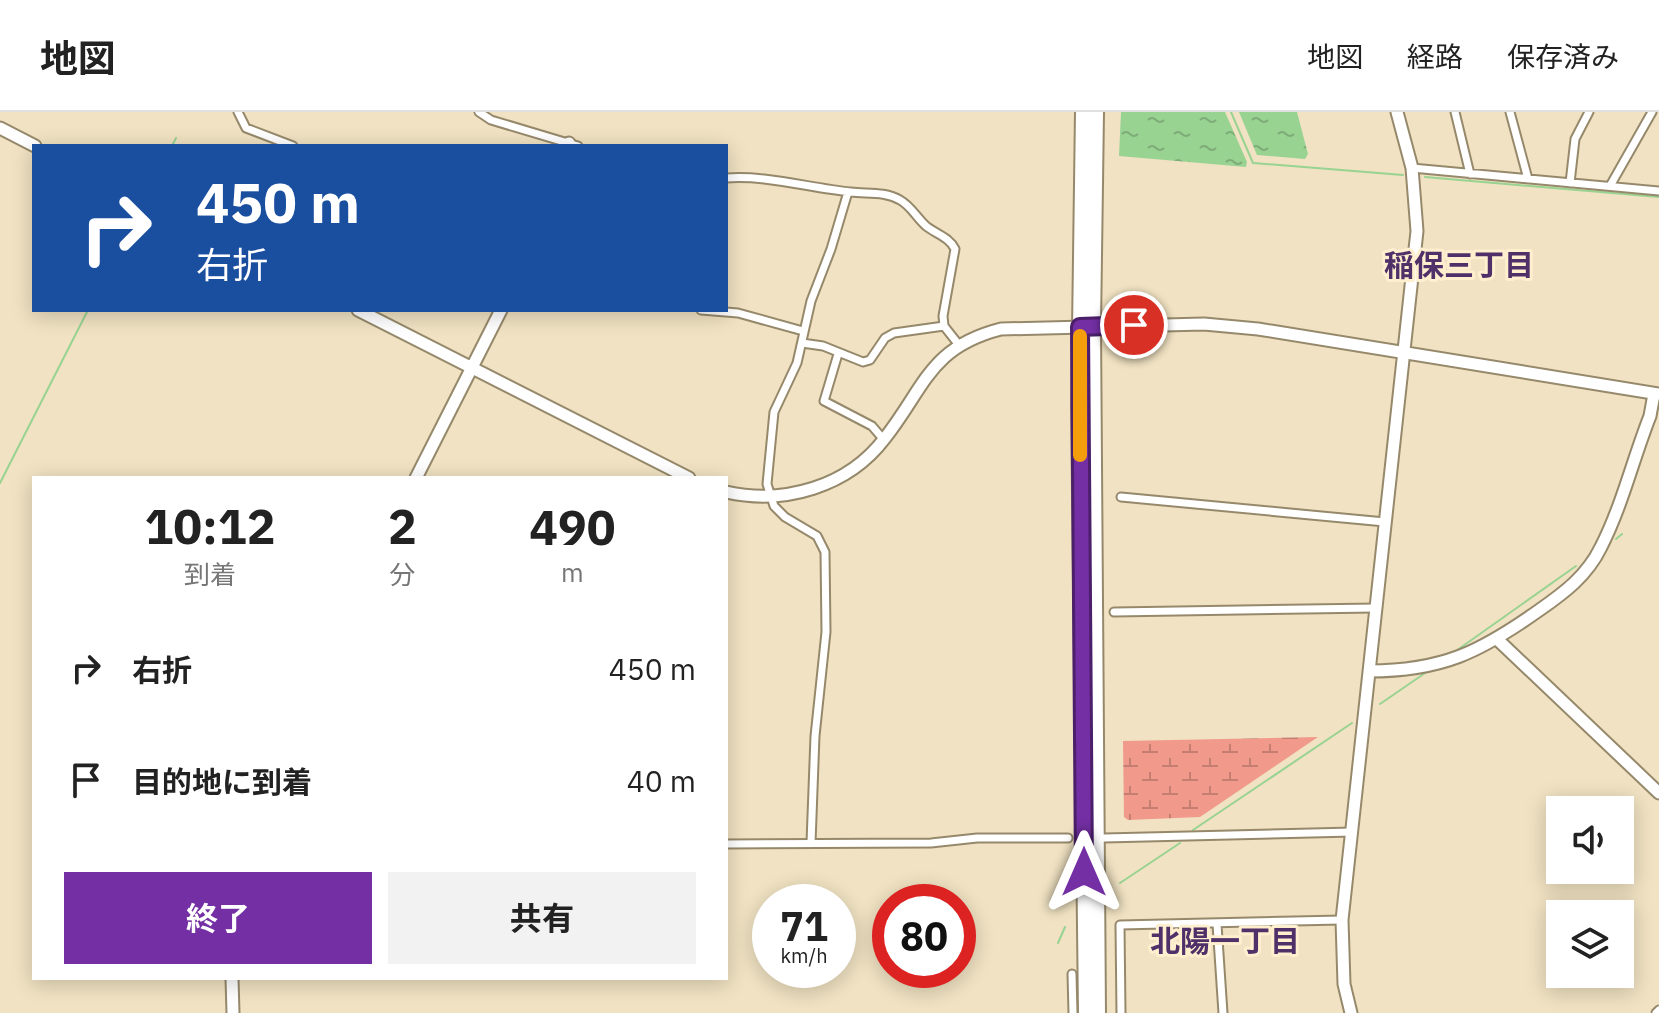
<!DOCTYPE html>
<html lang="ja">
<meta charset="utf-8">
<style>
:root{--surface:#fff;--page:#f2f2f2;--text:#222;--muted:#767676;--line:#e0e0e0;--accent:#732fa3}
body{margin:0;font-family:"IBM Plex Sans","Noto Sans JP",sans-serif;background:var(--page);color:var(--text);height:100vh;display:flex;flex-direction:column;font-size:30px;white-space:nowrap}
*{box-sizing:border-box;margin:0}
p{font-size:26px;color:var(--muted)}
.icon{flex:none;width:44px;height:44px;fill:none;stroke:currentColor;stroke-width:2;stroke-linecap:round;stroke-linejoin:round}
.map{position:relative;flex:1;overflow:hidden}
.drawer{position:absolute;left:32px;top:364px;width:696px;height:504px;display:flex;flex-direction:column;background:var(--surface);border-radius:0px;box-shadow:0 4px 20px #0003}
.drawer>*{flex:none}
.guide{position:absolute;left:32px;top:32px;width:696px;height:168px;border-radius:0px;box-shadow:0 4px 20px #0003;background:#1a4fa0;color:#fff;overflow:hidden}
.tools{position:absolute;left:1546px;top:684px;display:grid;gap:16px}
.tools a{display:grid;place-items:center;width:88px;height:88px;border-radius:0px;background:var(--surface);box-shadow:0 4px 20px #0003;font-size:40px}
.speed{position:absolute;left:752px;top:772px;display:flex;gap:16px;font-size:40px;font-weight:700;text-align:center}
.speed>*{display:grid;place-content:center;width:104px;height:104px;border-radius:50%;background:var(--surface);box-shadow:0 4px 20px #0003;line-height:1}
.speed small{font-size:20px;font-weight:400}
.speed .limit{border:12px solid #d22;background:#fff;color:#111}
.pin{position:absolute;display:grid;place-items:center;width:68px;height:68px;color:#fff;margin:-34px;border:4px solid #fff;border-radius:50%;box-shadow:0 2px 8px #0007}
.me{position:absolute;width:88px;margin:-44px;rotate:0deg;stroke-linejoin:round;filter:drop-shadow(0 0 6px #0008)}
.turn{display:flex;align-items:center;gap:28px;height:168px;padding:0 32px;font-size:36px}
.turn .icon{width:104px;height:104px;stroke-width:2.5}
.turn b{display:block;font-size:56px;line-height:68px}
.eta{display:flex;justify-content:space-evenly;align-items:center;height:136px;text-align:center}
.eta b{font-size:48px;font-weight:700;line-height:56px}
.action{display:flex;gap:16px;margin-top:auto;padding:16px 32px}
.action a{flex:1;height:92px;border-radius:0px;background:var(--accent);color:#fff;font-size:32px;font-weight:700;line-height:92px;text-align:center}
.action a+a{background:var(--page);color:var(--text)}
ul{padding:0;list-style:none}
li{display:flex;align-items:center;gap:24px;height:112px;padding:0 32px}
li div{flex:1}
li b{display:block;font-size:30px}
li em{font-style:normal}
header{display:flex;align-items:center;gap:48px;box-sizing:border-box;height:112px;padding:0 40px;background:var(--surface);border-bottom:2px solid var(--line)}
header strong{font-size:38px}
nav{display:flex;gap:44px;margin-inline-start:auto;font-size:28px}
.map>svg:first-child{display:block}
.wetland{fill:url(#wetland-marsh)}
.water{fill:url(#water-ripples)}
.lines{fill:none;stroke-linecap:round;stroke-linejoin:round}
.stream{stroke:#98d392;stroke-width:2}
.street-casing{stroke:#96896b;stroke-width:11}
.secondary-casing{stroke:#96896b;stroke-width:15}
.highway-casing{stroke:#96896b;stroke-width:18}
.street{stroke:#fff;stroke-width:7}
.secondary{stroke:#fff;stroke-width:11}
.highway{stroke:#fff;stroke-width:14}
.route-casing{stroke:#4b1f6a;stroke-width:20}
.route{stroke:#732fa3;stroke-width:14}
.slow{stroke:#f59e0b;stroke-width:14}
.labels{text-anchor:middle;stroke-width:6;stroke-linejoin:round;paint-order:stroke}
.neighbourhood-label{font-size:30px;font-weight:bold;fill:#4f3069;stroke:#feefcf}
</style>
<header>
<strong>地図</strong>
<nav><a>地図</a><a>経路</a><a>保存済み</a></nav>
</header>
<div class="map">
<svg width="1659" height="901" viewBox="0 0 1659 901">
<defs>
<pattern id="wetland-marsh" width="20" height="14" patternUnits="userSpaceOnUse" patternTransform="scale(2)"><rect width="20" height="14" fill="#f19a8b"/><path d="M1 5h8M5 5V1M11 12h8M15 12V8" fill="none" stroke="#c57f72"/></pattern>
<pattern id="water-ripples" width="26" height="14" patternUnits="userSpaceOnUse" patternTransform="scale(2)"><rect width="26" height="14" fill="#98d392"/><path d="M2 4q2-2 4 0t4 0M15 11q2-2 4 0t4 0" fill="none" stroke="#7eac78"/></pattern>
</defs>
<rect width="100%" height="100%" fill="#f0e2c2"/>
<path class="wetland" d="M 1318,625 L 1200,705 L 1128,708 L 1124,705 L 1123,629 Z"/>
<path class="water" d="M 1121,0 L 1225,0 L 1247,50 L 1246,55 L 1119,44 Z
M 1239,0 L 1297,0 L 1308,42 L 1305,47 L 1257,43 Z"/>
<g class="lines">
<path class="stream" d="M 1231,0 L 1253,51 L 1403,63
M 172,34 L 176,26
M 1425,65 L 1659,85
M 0,371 L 88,198
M 1616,427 L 1622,422
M 1453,541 L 1576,454
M 1380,592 L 1428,559
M 1193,718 L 1352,611
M 1120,771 L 1180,731
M 1058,831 L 1065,815"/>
<defs>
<path id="street" d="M 238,0 L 246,16 L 293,34
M 479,0 L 491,8 L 578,34
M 1455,0 L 1470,62
M 1510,0 L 1528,67
M 1412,56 L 1659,79
M 726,66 C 768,63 809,76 851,80 C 867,82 885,79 900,88 C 911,94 916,105 926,114 C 936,122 949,125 955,137 L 943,204 L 944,214 L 959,233
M 1570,71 L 1575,27 L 1589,0
M 1610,74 L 1652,0
M 701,198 L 738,201 L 803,219
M 802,231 L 823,234 L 863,250 L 870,248 L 885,226 L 894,221 L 944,214
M 838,242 L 824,289 L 872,314 L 884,328
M 1121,385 L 1385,410
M 1114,500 L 1376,496
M 1104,726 L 1353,720
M 811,731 L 815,624 L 826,520 L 825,440 L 817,424 L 785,405 L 774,394 L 767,372 L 774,300 L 797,251 L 811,189 L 831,137 L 848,80
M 726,732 L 931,731 L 977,726 L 1068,726
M 1217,812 L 1223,901
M 1072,862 L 1073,901
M 1121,901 L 1120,813 L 1342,808
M 1656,901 L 1659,898"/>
<path id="secondary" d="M 0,16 L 35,34
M 568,34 L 569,31
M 358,198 L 689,366
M 416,366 L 501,198
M 726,380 C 784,393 848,375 885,326 C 925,275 930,235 1001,217 L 1204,212 L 1258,217 L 1659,282
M 1498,528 L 1659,681
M 1369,559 C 1442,559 1480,540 1538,499 C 1564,481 1587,464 1601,435 C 1622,394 1633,347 1650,304 L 1654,282
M 232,866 L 233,901
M 1351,901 L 1344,872 L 1342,808 L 1417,119 L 1412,56 L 1397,0"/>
<path id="highway" d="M 1083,0 L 1079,292 L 1086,901
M 1096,0 L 1093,214 L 1098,901"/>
</defs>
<use href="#street" class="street-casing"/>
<use href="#secondary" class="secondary-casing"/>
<use href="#highway" class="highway-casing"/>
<use href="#street" class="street"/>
<use href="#secondary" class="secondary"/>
<use href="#highway" class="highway"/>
</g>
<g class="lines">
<defs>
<path id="route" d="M 1084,760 L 1080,215 L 1134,213"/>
</defs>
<use href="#route" class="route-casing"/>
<use href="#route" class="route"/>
<path class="slow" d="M 1080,224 L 1080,343"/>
</g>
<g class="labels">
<g class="neighbourhood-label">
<text x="1459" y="164">稲保三丁目</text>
<text x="1225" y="840">北陽一丁目</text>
</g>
</g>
</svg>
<div class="tools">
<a><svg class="icon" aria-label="sound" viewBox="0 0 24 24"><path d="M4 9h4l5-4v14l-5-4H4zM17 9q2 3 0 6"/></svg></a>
<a><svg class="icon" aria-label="layers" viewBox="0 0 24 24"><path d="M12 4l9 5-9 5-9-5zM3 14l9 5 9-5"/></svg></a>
</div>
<div class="speed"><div>71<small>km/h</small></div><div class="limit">80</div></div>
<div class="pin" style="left:1134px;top:213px;background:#d93025"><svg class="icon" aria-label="arrive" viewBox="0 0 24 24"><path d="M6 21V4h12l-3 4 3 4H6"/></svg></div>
<svg class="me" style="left:1084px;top:760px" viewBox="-20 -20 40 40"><path d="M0-17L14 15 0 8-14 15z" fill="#732fa3" stroke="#fff" stroke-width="4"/></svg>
<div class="guide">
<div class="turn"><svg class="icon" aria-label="right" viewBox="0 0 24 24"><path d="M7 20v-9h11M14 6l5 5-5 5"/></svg><div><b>450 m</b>右折</div></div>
</div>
<section class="drawer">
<div class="eta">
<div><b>10:12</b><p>到着</p></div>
<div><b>2</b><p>分</p></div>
<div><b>490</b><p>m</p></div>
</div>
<ul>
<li><svg class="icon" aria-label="right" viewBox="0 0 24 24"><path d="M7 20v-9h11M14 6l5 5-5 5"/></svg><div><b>右折</b></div><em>450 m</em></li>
<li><svg class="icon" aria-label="arrive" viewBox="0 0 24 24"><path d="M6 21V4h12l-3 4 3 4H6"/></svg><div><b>目的地に到着</b></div><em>40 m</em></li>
</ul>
<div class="action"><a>終了</a><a>共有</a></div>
</section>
</div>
